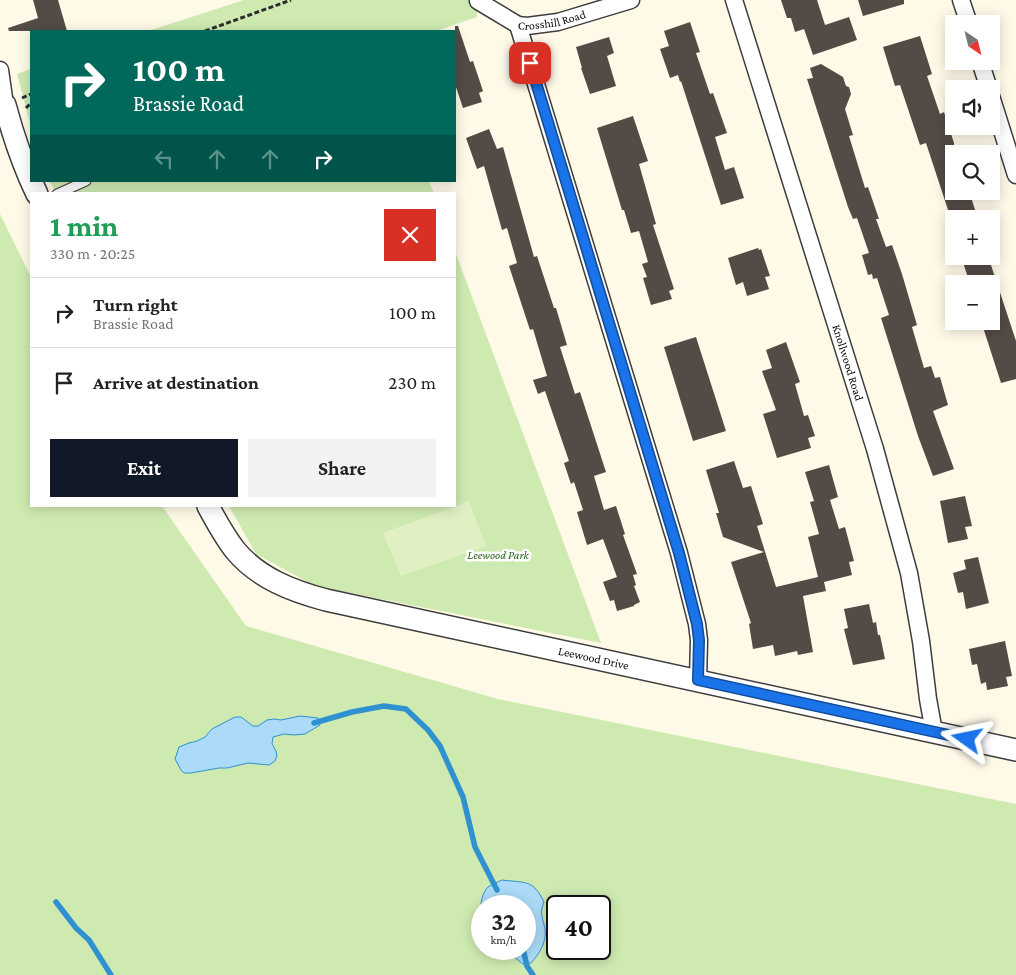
<!DOCTYPE html>
<meta charset="utf-8">
<style>
:root{--surface:#fff;--page:#f2f2f2;--text:#222;--muted:#767676;--line:#e0e0e0;--accent:#111827}
body{margin:0;font-family:"Crimson Pro",serif;background:var(--page);color:var(--text);height:100vh;display:flex;flex-direction:column;font-size:19px;white-space:nowrap}
*{box-sizing:border-box;margin:0}
p{font-size:16px;color:var(--muted)}
.icon{flex:none;width:28px;height:28px;fill:none;stroke:currentColor;stroke-width:2;stroke-linecap:round;stroke-linejoin:round}
.map{position:relative;flex:1;overflow:hidden}
.sheet{position:absolute;left:30px;top:192px;width:426px;height:315px;display:flex;flex-direction:column;background:var(--surface);border-radius:0px;box-shadow:0 2px 12px #0003}
.sheet>*{flex:none}
.hud{position:absolute;left:30px;top:30px;width:426px;height:152px;border-radius:0px;box-shadow:0 2px 12px #0003;background:#00695c;color:#fff;overflow:hidden}
.needle{width:32px;rotate:145deg}
.tools{position:absolute;left:945px;top:15px;display:grid;gap:10px}
.tools a{display:grid;place-items:center;width:55px;height:55px;border-radius:0px;background:var(--surface);box-shadow:0 2px 12px #0003;font-size:25px}
.speed{position:absolute;left:471px;top:895px;display:flex;gap:10px;font-size:25px;font-weight:700;text-align:center}
.speed>*{display:grid;place-content:center;width:65px;height:65px;border-radius:50%;background:var(--surface);box-shadow:0 2px 12px #0003;line-height:1}
.speed small{font-size:12px;font-weight:400}
.speed .limit{border:2px solid #111;border-radius:8px;background:#fff;color:#111}
.pin{position:absolute;display:grid;place-items:center;width:42px;height:42px;color:#fff;margin:-21px;border-radius:10px;box-shadow:0 2px 8px #0006}
.me{position:absolute;width:55px;margin:-28px;rotate:282deg;stroke-linejoin:round;filter:drop-shadow(0 0 4px #0008)}
.turn{display:flex;align-items:center;gap:18px;height:105px;padding:0 20px;font-size:22px}
.turn .icon{width:65px;height:65px;stroke-width:2.5}
.turn b{display:block;font-size:35px;line-height:42px}
.lanes{display:flex;align-items:center;height:48px;padding:0 20px;background:#0003;justify-content:center;gap:25px;direction:ltr}
.lanes .off{opacity:.35}
.round{display:grid;place-items:center;flex:none;width:52px;height:52px;border-radius:0px;background:var(--page)}
.summary{display:flex;align-items:center;justify-content:space-between;height:85px;padding:0 20px}
h1{font-size:30px;font-weight:700;line-height:38px;color:#1e9e55}
.action{display:flex;gap:10px;margin-top:auto;padding:10px 20px}
.action a{flex:1;height:58px;border-radius:0px;background:var(--accent);color:#fff;font-size:20px;font-weight:700;line-height:58px;text-align:center}
.action a+a{background:var(--page);color:var(--text)}
ul{padding:0;list-style:none}
li{display:flex;align-items:center;gap:15px;height:70px;padding:0 20px;border-top:1px solid var(--line)}
li div{flex:1}
li b{display:block;font-size:19px}
li em{font-style:normal}
.map>svg:first-child{display:block}
.green{fill:#cfeab1;fill-rule:evenodd}
.pitch{fill:#e1f0c3}
.water{fill:#abdbf8;stroke:#3091d1}
.lines{fill:none;stroke-linecap:round;stroke-linejoin:round}
.stream{stroke:#3091d1;stroke-width:5.5}
.building{fill:#534b46}
.service-casing{stroke:#3d3d3d;stroke-width:11}
.minor-casing{stroke:#3d3d3d;stroke-width:19}
.tertiary-casing{stroke:#3d3d3d;stroke-width:24}
.path{stroke:#2c2c2c;stroke-width:3;stroke-dasharray:5 2.5;stroke-linecap:butt}
.service{stroke:#fff;stroke-width:9}
.minor{stroke:#fff;stroke-width:16}
.tertiary{stroke:#fff;stroke-width:21}
.route-casing{stroke:#114b97;stroke-width:12}
.route{stroke:#1a73e8;stroke-width:9}
.labels{text-anchor:middle;stroke-width:5;stroke-linejoin:round;paint-order:stroke}
.street-label{font-size:12px;fill:#0a0a0a;stroke:#fff}
.park-label{font-size:12px;font-style:italic;fill:#29631a;stroke:#fff}
</style>
<div class="map">
<svg width="1016" height="975" viewBox="0 0 1016 975">
<rect width="100%" height="100%" fill="#fffae8"/>
<path class="green" d="M 244,0 L 477,0 L 477,17 L 436,31 L 148,31 Z
M 31,69 L 31,127 L 17,74 Z
M 50,181 L 429,181 L 434,194 L 56,194 Z
M 0,214 L 31,277 L 31,506 L 162,506 L 246,626 L 498,699 L 1016,804 L 1016,975 L 0,975 ZM 482,906 L 525,906 L 525,949 L 482,949 ZM 558,906 L 600,906 L 600,949 L 558,949 Z
M 455,251 L 601,643 L 315,586 L 256,554 L 229,506 L 455,506 Z"/>
<path class="pitch" d="M 469,501 L 486,546 L 401,576 L 383,533 Z"/>
<path class="water" d="M 300,716 L 318,718 L 320,725 L 305,734 L 294,735 L 284,734 L 273,737 L 272,744 L 276,751 L 277,756 L 275,761 L 269,765 L 248,763 L 227,768 L 219,768 L 191,773 L 184,773 L 181,770 L 175,759 L 179,747 L 189,743 L 197,741 L 205,737 L 212,729 L 235,717 L 241,717 L 253,726 L 258,726 L 267,720 L 274,719 L 281,720 Z
M 502,880 C 525,883 533,879 544,902 C 539,915 543,917 545,929 C 547,942 539,954 531,963 L 523,964 L 504,949 L 525,949 L 525,906 L 482,906 L 482,918 C 479,909 481,894 488,887 C 492,884 498,882 502,880 Z"/>
<g class="lines">
<path class="stream" d="M 314,723 L 352,712 L 384,706 L 406,709 L 428,730 L 440,746 L 463,797 L 475,847 L 497,890
M 56,902 L 76,928 L 89,940 L 111,975
M 523,949 L 527,966 L 533,975"/>
</g>
<path class="building" d="M 33,0 L 58,0 L 67,31 L 9,31 L 8,28 L 38,18 Z
M 781,0 L 817,0 L 825,25 L 849,17 L 857,40 L 813,55 L 804,29 L 795,32 L 791,18 L 787,18 Z
M 858,0 L 904,0 L 904,4 L 863,16 Z
M 690,22 L 700,52 L 696,53 L 710,94 L 713,93 L 727,133 L 715,137 L 725,170 L 734,167 L 744,198 L 721,205 L 681,81 L 680,82 L 678,75 L 670,78 L 660,49 L 669,46 L 664,31 Z
M 455,26 L 458,26 L 470,62 L 473,61 L 483,91 L 479,93 L 482,102 L 463,108 L 455,84 Z
M 920,36 L 932,74 L 927,76 L 940,114 L 944,112 L 954,143 L 954,191 L 969,191 L 978,219 L 951,219 L 926,143 L 920,145 L 900,85 L 895,86 L 883,47 Z
M 609,37 L 614,53 L 607,56 L 616,86 L 590,94 L 581,68 L 582,68 L 576,47 Z
M 821,64 L 843,77 L 846,86 L 849,87 L 851,94 L 845,109 L 853,135 L 849,136 L 865,188 L 868,187 L 879,219 L 876,219 L 886,247 L 892,245 L 902,274 L 917,325 L 912,327 L 924,368 L 931,366 L 935,378 L 940,377 L 948,405 L 933,411 L 954,469 L 933,476 L 918,436 L 881,318 L 889,315 L 877,278 L 873,279 L 872,274 L 868,275 L 862,255 L 869,253 L 857,218 L 853,219 L 848,207 L 807,79 L 813,78 L 810,68 Z
M 633,116 L 648,161 L 639,164 L 656,224 L 653,225 L 674,289 L 669,291 L 672,299 L 651,305 L 643,278 L 647,277 L 642,264 L 648,262 L 639,231 L 631,233 L 624,210 L 622,210 L 597,128 Z
M 489,129 L 497,149 L 503,147 L 534,257 L 537,256 L 554,308 L 556,308 L 567,345 L 560,347 L 575,394 L 580,392 L 606,472 L 594,476 L 604,510 L 616,506 L 625,534 L 623,535 L 637,574 L 633,575 L 636,585 L 634,586 L 640,602 L 634,605 L 634,606 L 617,611 L 614,600 L 610,601 L 603,582 L 617,577 L 603,539 L 587,545 L 577,512 L 583,510 L 574,482 L 571,484 L 564,463 L 569,461 L 545,391 L 538,394 L 533,380 L 547,376 L 533,329 L 530,330 L 509,266 L 517,263 L 507,228 L 502,230 L 484,166 L 477,169 L 466,138 Z
M 758,248 L 759,250 L 761,249 L 770,276 L 765,277 L 769,289 L 747,296 L 743,282 L 736,285 L 728,258 Z
M 961,256 L 988,256 L 1016,341 L 1016,379 L 1001,383 L 981,321 L 991,321 L 991,284 L 970,284 Z
M 696,337 L 726,431 L 693,441 L 664,347 Z
M 786,342 L 800,382 L 795,384 L 804,416 L 808,415 L 815,436 L 808,438 L 811,448 L 777,458 L 763,414 L 776,410 L 762,371 L 772,368 L 766,350 Z
M 734,461 L 743,488 L 751,486 L 763,524 L 757,526 L 776,587 L 818,577 L 808,537 L 819,534 L 810,502 L 814,501 L 805,472 L 829,465 L 838,497 L 830,500 L 839,529 L 845,527 L 854,561 L 849,562 L 852,575 L 824,582 L 826,591 L 803,596 L 813,652 L 798,655 L 797,651 L 775,656 L 773,645 L 753,649 L 749,624 L 751,623 L 731,562 L 764,552 L 723,537 L 716,513 L 719,513 L 706,470 Z
M 965,496 L 972,526 L 965,527 L 968,539 L 948,543 L 940,501 Z
M 978,557 L 989,603 L 966,609 L 963,592 L 958,593 L 953,573 L 966,569 L 964,560 Z
M 869,604 L 873,623 L 876,622 L 878,635 L 880,635 L 885,659 L 853,665 L 844,629 L 848,628 L 844,609 Z
M 1005,641 L 1012,676 L 1006,677 L 1008,686 L 987,690 L 986,682 L 981,684 L 977,664 L 972,665 L 969,649 Z"/>
<g class="lines">
<defs>
<path id="service" d="M 57,194 L 86,181"/>
<g id="minor">
<path id="s1" d="M 734,0 L 875,449 L 909,573 L 921,641 L 928,699 L 934,732"/>
<path d="M 961,0 L 969,24"/>
<path id="s2" d="M 478,1 L 518,25 L 527,26 L 558,22 L 631,0"/>
<path d="M 518,25 L 679,553 L 697,624 L 699,640 L 698,680"/>
<path d="M 980,61 L 989,89"/>
<path d="M 0,70 L 5,105"/>
<path d="M 991,96 L 1016,175"/>
</g>
<g id="tertiary">
<path d="M 0,106 L 5,105 C 13,135 23,165 37,194"/>
<path id="s3" d="M 208,506 C 216,521 225,537 235,550 C 258,578 292,591 326,600 C 556,650 786,700 1016,750"/>
</g>
</defs>
<use href="#service" class="service-casing"/>
<use href="#minor" class="minor-casing"/>
<use href="#tertiary" class="tertiary-casing"/>
<path class="path" d="M 205,31 L 291,0
M 22,98 L 31,94
M 26,108 L 31,103"/>
<use href="#service" class="service"/>
<use href="#minor" class="minor"/>
<use href="#tertiary" class="tertiary"/>
</g>
<g class="lines">
<defs>
<path id="route" d="M 530,63 L 679,553 L 697,624 L 699,640 L 698,680 L 967,739"/>
</defs>
<use href="#route" class="route-casing"/>
<use href="#route" class="route"/>
</g>
<g class="labels">
<g class="street-label">
<text dy="4" stroke="none"><textPath href="#s2" startOffset="81">Crosshill Road</textPath></text>
<text dy="4" stroke="none"><textPath href="#s1" startOffset="380">Knollwood Road</textPath></text>
<text dy="4" stroke="none"><textPath href="#s3" startOffset="431">Leewood Drive</textPath></text>
</g>
<g class="park-label">
<text x="498" y="559">Leewood Park</text>
</g>
</g>
</svg>
<div class="tools">
<a><svg class="needle" viewBox="-14 -14 28 28"><path d="M0-13l5 13h-10z" fill="#e53935"/><path d="M0 13l5-13h-10z" fill="#767676"/></svg></a>
<a><svg class="icon" aria-label="sound" viewBox="0 0 24 24"><path d="M4 9h4l5-4v14l-5-4H4zM17 9q2 3 0 6"/></svg></a>
<a><svg class="icon" aria-label="search" viewBox="0 0 24 24"><circle cx="10" cy="10" r="6"/><path d="M15 15l6 6"/></svg></a>
<a>+</a>
<a>−</a>
</div>
<div class="speed"><div>32<small>km/h</small></div><div class="limit">40</div></div>
<div class="pin" style="left:530px;top:63px;background:#d93025"><svg class="icon" aria-label="arrive" viewBox="0 0 24 24"><path d="M6 21V4h12l-3 4 3 4H6"/></svg></div>
<svg class="me" style="left:967px;top:739px" viewBox="-20 -20 40 40"><path d="M0-17L14 15 0 8-14 15z" fill="#1a73e8" stroke="#fff" stroke-width="4"/></svg>
<div class="hud">
<div class="turn"><svg class="icon" aria-label="right" viewBox="0 0 24 24"><path d="M7 20v-9h11M14 6l5 5-5 5"/></svg><div><b>100 m</b>Brassie Road</div></div>
<div class="lanes"><svg class="icon off" aria-label="left" viewBox="0 0 24 24"><path d="M17 20v-9H6M10 6l-5 5 5 5"/></svg><svg class="icon off" aria-label="ahead" viewBox="0 0 24 24"><path d="M12 20V5M6 11l6-6 6 6"/></svg><svg class="icon off" aria-label="ahead" viewBox="0 0 24 24"><path d="M12 20V5M6 11l6-6 6 6"/></svg><svg class="icon" aria-label="right" viewBox="0 0 24 24"><path d="M7 20v-9h11M14 6l5 5-5 5"/></svg></div>
</div>
<section class="sheet">
<div class="summary"><div><h1>1 min</h1><p>330 m · 20:25</p></div><a class="round" style="background:#d93025;color:#fff"><svg class="icon" aria-label="close" viewBox="0 0 24 24"><path d="M6 6l12 12M18 6L6 18"/></svg></a></div>
<ul>
<li><svg class="icon" aria-label="right" viewBox="0 0 24 24"><path d="M7 20v-9h11M14 6l5 5-5 5"/></svg><div><b>Turn right</b><p>Brassie Road</p></div><em>100 m</em></li>
<li><svg class="icon" aria-label="arrive" viewBox="0 0 24 24"><path d="M6 21V4h12l-3 4 3 4H6"/></svg><div><b>Arrive at destination</b></div><em>230 m</em></li>
</ul>
<div class="action"><a>Exit</a><a>Share</a></div>
</section>
</div>
